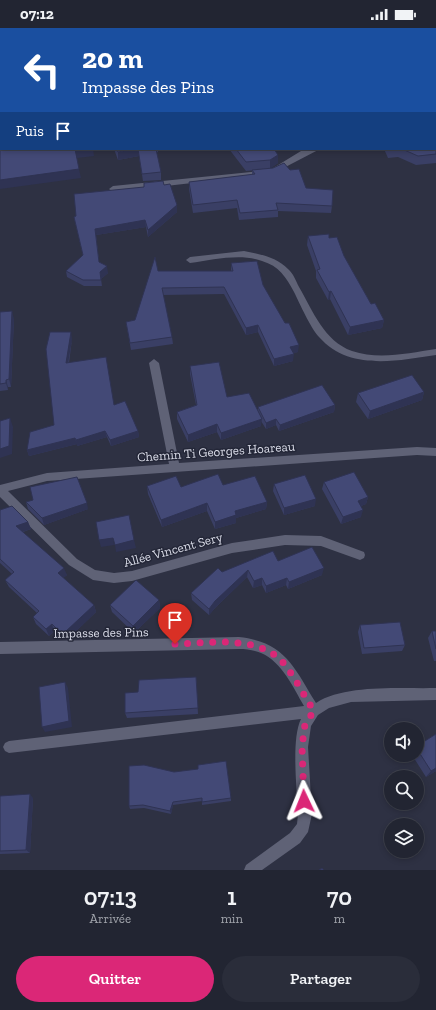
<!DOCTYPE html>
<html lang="fr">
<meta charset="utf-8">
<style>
:root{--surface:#222532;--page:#2a2d3a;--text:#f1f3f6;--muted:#a2a5ac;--line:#3f424d;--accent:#db2777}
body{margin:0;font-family:"Zilla Slab",serif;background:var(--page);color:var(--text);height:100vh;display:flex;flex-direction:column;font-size:15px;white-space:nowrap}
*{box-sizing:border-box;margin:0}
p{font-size:13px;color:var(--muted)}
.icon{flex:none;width:22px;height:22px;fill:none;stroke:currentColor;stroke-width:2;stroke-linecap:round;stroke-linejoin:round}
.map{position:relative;height:842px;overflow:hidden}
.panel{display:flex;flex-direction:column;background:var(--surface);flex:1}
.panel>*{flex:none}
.banner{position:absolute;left:0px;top:0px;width:436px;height:122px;box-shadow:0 2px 6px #0003,0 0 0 1px var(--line);background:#1a4fa0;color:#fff;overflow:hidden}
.controls{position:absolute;left:384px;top:694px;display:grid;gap:8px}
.controls a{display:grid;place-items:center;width:40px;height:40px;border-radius:50%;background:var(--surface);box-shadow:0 2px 6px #0003,0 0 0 1px var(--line);font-size:20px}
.pin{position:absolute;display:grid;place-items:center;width:34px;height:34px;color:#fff;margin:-41px -17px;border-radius:50% 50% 50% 0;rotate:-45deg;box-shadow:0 0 4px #0007}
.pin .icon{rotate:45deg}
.me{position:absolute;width:44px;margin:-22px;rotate:358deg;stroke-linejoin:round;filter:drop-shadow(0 0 3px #0008)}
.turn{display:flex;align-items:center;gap:14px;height:84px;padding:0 16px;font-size:18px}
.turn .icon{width:52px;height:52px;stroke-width:2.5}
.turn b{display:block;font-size:28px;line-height:34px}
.then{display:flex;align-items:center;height:38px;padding:0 16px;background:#0003;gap:8px;font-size:15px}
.eta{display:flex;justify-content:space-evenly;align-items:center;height:68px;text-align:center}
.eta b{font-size:24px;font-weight:600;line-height:28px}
.primary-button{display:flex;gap:8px;margin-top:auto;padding:8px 16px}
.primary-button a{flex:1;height:46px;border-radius:24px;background:var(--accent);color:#fff;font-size:16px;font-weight:600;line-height:46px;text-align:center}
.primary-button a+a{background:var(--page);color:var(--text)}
.status{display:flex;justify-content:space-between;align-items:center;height:28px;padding:0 20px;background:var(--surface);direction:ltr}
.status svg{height:11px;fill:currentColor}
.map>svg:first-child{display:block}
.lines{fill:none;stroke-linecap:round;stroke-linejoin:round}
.minor{fill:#5f6276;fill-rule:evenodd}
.tertiary{fill:#5f6276;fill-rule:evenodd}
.secondary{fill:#5f6276;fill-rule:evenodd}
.wall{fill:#3a3f65}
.shaded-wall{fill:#2f3353}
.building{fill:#434976;stroke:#2f3353}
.route{stroke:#db2777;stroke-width:7;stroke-dasharray:0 12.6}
.labels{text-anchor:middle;stroke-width:3;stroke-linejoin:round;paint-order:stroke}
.street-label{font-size:13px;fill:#dbdde9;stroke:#242738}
</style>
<div class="status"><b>07:12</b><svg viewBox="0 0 49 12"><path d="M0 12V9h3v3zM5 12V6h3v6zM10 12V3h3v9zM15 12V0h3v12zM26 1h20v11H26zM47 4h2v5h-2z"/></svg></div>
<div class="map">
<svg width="436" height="842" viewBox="0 0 436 842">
<rect width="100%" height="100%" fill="#2e3143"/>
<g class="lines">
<path class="minor" d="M 146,0 L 152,0 L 152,1 L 146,1 Z
M 435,105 L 436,105 L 436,109 L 435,109 Z
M 308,121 L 320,121 L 272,146 L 113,164 L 109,161 L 113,158 L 270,142 L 301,123 Z
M 244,223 C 260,226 276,229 288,241 C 293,245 296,253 299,259 C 313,283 324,313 352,323 C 379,332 409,325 436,321 L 436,327 C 396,333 349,343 319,309 C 310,299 300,276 294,264 C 286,249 279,238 262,233 C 240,225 213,232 190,235 L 186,232 L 190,229 Z
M 154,331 L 159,335 L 179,435 L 417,419 L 436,420 L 436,428 L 417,427 L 47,453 L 8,463 L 77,531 L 95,542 L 114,545 L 132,543 L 232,515 L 285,507 L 321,508 L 364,524 L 365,527 L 364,530 L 360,532 L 321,518 L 285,517 L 232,525 L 132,553 L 114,555 L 93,552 L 69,537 L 0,469 L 0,457 L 47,445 L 169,436 L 149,335 Z
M 239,609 C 285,614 294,639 316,675 C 345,656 402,661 436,660 L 436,672 L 351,674 L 329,680 L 318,687 L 311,698 L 308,719 L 312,786 L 308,804 L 300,815 L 262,842 L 244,842 L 246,837 L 290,805 L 297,796 L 298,786 C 297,762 291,711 301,691 L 9,725 L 5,723 L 3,719 L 5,715 L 9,713 L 304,678 C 293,659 282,634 261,625 C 254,622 246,621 239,621 L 0,626 L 0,614 Z"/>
<path class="tertiary" d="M 379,0 L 385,0 L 385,1 L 379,1 Z
M 435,87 L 436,87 L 436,93 L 435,93 Z"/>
<path class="secondary" d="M 88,0 L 100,0 L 88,1 Z
M 0,15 L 1,15 L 1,19 L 0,19 Z"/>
</g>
<path class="wall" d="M 114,121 L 158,121 L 158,124 L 156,125 L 161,144 L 161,152 L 143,153 L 139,128 L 118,132 Z
M 229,121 L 274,121 L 278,135 L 270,140 L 306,160 L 332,178 L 331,185 L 278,183 L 278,189 L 239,192 L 237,180 L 193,185 L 189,161 L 189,154 L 252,147 L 252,142 L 265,141 L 246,143 Z
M 384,121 L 436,121 L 436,135 L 416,137 L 398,129 L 388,130 Z
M 177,184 L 148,209 L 146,199 L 96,207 L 99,234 L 108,245 L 101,251 L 102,258 L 84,258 L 67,249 L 66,243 L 83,227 L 74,189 Z
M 308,208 L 329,210 L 344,228 L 371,276 L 384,292 L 382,300 L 348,307 L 330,271 L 328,272 L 316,250 L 316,243 L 307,217 Z
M 231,235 L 263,257 L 298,324 L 293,325 L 293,333 L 274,338 L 258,304 L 246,307 L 224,266 L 163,267 L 172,309 L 173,316 L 131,322 L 126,294 L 135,292 L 158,243 L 231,243 Z
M 0,284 L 14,291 L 11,359 L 8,359 L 8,362 L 0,363 Z
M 72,311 L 69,335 L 114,377 L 138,403 L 139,409 L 111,418 L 107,409 L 77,418 L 77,416 L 29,428 L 27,422 L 54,397 Z
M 190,338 L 227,369 L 258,382 L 258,379 L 335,377 L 334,384 L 279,403 L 276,397 L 266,401 L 261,393 L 261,398 L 221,412 L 217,404 L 188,414 L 177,391 L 177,384 L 196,377 L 190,346 Z
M 424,364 L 422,372 L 368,391 L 356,374 L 358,365 Z
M 324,454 L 368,469 L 366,476 L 361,478 L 361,489 L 341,496 L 322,461 Z
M 274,456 L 315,478 L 284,487 L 273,463 Z
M 223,457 L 267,474 L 266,481 L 236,490 L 236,495 L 215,501 L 207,483 L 162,499 L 148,466 L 147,458 L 181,459 Z
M 26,474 L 88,481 L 44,497 L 28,481 Z
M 0,482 L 28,494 L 31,501 L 23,504 L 67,547 L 63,550 L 94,577 L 96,584 L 68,611 L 63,611 L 54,603 L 49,608 L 36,596 L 33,589 L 37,585 L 9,559 L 5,552 L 12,546 L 0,535 Z
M 278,533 L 322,547 L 288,561 L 286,557 L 266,565 L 262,557 L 253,560 L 247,549 L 215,580 L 209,587 L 192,572 L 191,565 L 222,544 Z
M 159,572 L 160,580 L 134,605 L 112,584 L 110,577 Z
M 360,597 L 405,617 L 402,623 L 362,626 L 358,604 Z
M 432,603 L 436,603 L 436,633 L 434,633 L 428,610 Z
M 196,649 L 198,686 L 127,690 L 125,685 L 138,664 Z
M 436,706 L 436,743 L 426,749 L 412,727 L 417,727 L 417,718 Z
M 129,738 L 231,770 L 231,773 L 202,777 L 202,773 L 173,777 L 171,786 L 144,780 L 130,781 L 129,778 Z
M 0,768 L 33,770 L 30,825 L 0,826 Z"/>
<path class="shaded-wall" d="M 17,0 L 31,0 L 25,1 L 17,1 Z
M 75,121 L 93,121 L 94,128 L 77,130 Z
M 134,121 L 138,121 L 139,128 L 118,132 L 118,124 Z
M 278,127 L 278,135 L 270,141 L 270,132 Z
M 79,141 L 81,150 L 0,161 L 0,152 Z
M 177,177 L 177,184 L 148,209 L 148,202 Z
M 145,192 L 146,199 L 96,207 L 95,201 Z
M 107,238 L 108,245 L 101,251 L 102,258 L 100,244 Z
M 331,263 L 330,271 L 328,272 L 329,264 Z
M 12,283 L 14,291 L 11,359 L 9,351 Z
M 384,292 L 382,300 L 348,307 L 350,299 Z
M 258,297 L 258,304 L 246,307 L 246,300 Z
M 71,304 L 72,311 L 67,342 L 66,335 Z
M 299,317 L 298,324 L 290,326 L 290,319 Z
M 294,326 L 293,333 L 274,338 L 274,331 Z
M 6,352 L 8,359 L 8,362 L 6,355 Z
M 424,364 L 422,372 L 368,391 L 370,383 Z
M 335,377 L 334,384 L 279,403 L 280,397 Z
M 10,390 L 13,399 L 12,426 L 0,430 L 0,421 Z
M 262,391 L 261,398 L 221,412 L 221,405 Z
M 276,391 L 276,397 L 266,401 L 266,395 Z
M 217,396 L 217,404 L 188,414 L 188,407 Z
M 105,403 L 107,409 L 77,418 L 76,412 Z
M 138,403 L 139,409 L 111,418 L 110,412 Z
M 75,410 L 77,416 L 29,428 L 27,422 Z
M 368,469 L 366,476 L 356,480 L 358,473 Z
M 316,471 L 315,478 L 284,487 L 284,480 Z
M 267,474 L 266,481 L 236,490 L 236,495 L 215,501 L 215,494 L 235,483 Z
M 87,475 L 88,481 L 44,497 L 42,490 Z
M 207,475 L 207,483 L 162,499 L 161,492 Z
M 363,482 L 361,489 L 341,496 L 343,489 Z
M 28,494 L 31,501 L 19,505 L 16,498 Z
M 113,510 L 114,517 L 101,519 L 99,512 Z
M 134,512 L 136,520 L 116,524 L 115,517 Z
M 64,540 L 67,547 L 60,553 L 58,545 Z
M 324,540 L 322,547 L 288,561 L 289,554 Z
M 248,542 L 247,549 L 215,580 L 209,587 L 209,581 L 215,573 Z
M 262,550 L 262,557 L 253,560 L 254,553 Z
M 287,550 L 286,557 L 266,565 L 266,558 Z
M 159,572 L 160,580 L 134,605 L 133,598 Z
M 94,577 L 96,584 L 68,611 L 65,604 Z
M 52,596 L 54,603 L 49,608 L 46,601 Z
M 65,654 L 68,660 L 72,699 L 45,704 L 42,699 Z
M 436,740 L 436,743 L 426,749 L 431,743 Z
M 30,766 L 33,770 L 30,825 L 26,822 Z
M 173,774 L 173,777 L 171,786 L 170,783 Z"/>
<path class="building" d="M 255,0 L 360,0 L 360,1 L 255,1 Z
M 0,32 L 1,32 L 1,121 L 77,121 L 75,121 L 79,141 L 0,152 Z
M 435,119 L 436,121 L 436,126 L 418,128 L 402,121 L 435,121 Z
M 116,121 L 134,121 L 118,124 Z
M 138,121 L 156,121 L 161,144 L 142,146 Z
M 236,121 L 274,121 L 278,127 L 270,132 L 246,134 Z
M 284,135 L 290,142 L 299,141 L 306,160 L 333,162 L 332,178 L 276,175 L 278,182 L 240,185 L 237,172 L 193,177 L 189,154 L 255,146 L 252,142 L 273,140 Z
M 163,153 L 164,157 L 170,156 L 177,177 L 148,202 L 145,192 L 95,201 L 99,234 L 107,238 L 100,244 L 101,252 L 83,252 L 66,243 L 83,227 L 74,189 L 76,188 L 74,166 L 144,159 L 144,155 Z
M 329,206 L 329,210 L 337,209 L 344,228 L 371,276 L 375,275 L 384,292 L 350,299 L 331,263 L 329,264 L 317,242 L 320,241 L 308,208 Z
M 155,229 L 158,243 L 233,243 L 231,235 L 257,233 L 263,257 L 285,295 L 289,295 L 299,317 L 290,319 L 294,326 L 274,331 L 258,297 L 246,300 L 224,259 L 162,260 L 172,309 L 130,315 L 126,294 L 135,292 Z
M 12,283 L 9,351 L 6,352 L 6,355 L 0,356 L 0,284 Z
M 50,304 L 71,304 L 66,335 L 106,329 L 114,377 L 125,373 L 138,403 L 110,412 L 105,403 L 76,412 L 75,410 L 27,422 L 30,404 L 54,397 L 46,321 Z
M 219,334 L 227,369 L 249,365 L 262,391 L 221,405 L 217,396 L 188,407 L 177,384 L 197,377 L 190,338 Z
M 412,347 L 424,364 L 370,383 L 358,365 Z
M 322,357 L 335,377 L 280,397 L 276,391 L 266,395 L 258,379 Z
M 10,390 L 9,418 L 0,421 L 0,393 Z
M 354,444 L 368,469 L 358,473 L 363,482 L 343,489 L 324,454 Z
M 218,446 L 223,457 L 255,448 L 267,474 L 235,483 L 236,487 L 215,494 L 207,475 L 161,492 L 147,458 L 176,448 L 181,459 Z
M 305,447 L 316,471 L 284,480 L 274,456 Z
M 77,449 L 87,475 L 42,490 L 26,474 L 33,472 L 30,459 Z
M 12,478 L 28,494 L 16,498 L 64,540 L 58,545 L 94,577 L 65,604 L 61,605 L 52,596 L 46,601 L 33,589 L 39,583 L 5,552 L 14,544 L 0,531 L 0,482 Z
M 129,487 L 134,512 L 115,517 L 113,510 L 99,512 L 96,494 Z
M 312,519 L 324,540 L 289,554 L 287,550 L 266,558 L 262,550 L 254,553 L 248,542 L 215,573 L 209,581 L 191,565 L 218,540 L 222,544 L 273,523 L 278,533 Z
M 136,552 L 159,572 L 133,598 L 110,577 Z
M 400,594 L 405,617 L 364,620 L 360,597 Z
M 432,603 L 436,603 L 436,621 Z
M 196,649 L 198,680 L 125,685 L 125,665 L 138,664 L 139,652 Z
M 65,654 L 69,693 L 42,699 L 39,659 Z
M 436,706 L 436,740 L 431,743 L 417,721 L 417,718 Z
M 226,733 L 231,770 L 202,774 L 202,770 L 173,774 L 170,783 L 143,777 L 129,778 L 129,738 L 144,737 L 174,744 L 198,741 L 198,737 Z
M 30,766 L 26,822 L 0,823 L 0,768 Z
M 322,840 L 324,842 L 319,842 Z"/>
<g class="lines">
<path class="route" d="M 175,616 C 209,615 261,606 285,637 C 296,651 304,668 314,683 L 305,696 L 302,719 L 304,773"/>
</g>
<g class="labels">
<g class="street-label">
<text transform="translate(216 423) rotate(-4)" y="5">Chemin Ti Georges Hoareau</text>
<text transform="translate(173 521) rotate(-15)" y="5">Allée Vincent Sery</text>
<text transform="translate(101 604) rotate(-1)" y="5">Impasse des Pins</text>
</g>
</g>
</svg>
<div class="controls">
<a><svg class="icon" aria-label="sound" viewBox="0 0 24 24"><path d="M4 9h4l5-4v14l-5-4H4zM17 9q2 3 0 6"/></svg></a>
<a><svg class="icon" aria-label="search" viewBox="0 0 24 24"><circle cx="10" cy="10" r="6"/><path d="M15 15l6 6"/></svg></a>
<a><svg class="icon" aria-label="layers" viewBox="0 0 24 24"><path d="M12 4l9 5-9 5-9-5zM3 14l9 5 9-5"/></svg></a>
</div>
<div class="pin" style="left:175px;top:616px;background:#d93025"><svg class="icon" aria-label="arrive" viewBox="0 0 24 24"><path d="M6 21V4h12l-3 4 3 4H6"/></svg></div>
<svg class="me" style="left:304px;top:773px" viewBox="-20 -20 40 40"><path d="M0-17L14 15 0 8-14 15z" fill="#db2777" stroke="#fff" stroke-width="4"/></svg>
<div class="banner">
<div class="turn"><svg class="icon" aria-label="left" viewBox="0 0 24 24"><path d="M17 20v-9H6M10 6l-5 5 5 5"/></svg><div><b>20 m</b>Impasse des Pins</div></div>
<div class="then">Puis<svg class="icon" aria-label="arrive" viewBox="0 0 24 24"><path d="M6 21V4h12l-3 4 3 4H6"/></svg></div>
</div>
</div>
<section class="panel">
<div class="eta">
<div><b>07:13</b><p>Arrivée</p></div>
<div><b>1</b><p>min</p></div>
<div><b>70</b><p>m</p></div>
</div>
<div class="primary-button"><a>Quitter</a><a>Partager</a></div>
</section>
